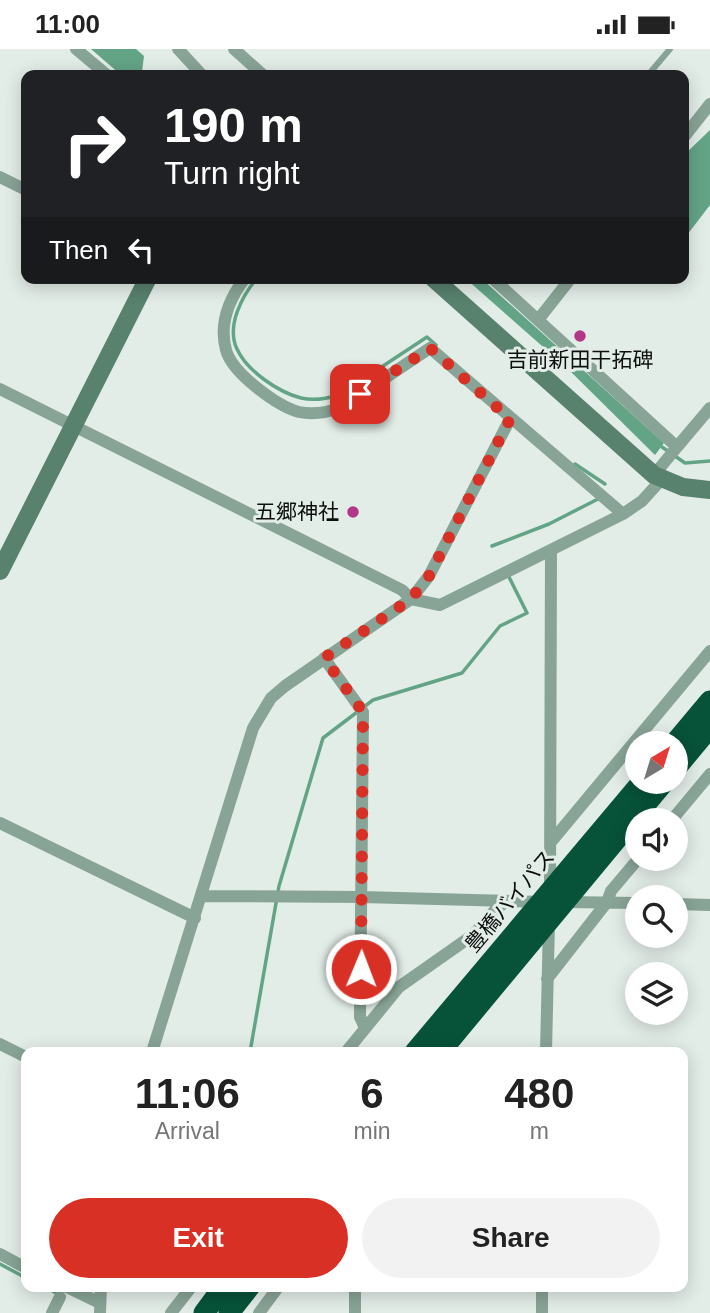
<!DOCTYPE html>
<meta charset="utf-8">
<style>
:root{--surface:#fff;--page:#f2f2f2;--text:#222;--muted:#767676;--accent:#d93025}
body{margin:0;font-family:Helvetica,"Noto Sans JP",sans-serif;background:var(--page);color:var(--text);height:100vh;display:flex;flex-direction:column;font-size:26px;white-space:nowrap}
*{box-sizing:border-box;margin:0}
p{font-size:23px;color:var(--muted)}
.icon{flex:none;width:38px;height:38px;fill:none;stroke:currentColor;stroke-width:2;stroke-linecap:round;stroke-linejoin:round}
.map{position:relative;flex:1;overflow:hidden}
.side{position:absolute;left:21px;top:998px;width:667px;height:245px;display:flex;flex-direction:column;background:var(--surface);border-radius:14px;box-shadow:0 4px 18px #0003}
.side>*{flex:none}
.guide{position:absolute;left:21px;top:21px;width:668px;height:214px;border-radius:14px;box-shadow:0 4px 18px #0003;background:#202124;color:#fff;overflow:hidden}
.needle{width:46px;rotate:38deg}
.fabs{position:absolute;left:625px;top:682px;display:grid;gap:14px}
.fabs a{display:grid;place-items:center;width:63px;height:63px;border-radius:50%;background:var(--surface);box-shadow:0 4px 18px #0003;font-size:35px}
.pin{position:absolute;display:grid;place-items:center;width:60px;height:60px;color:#fff;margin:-30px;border-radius:14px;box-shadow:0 4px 10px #0006}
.me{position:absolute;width:77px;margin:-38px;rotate:1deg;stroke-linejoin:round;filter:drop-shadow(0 0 5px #0008)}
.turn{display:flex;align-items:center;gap:24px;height:147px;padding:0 28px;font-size:32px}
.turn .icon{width:91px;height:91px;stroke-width:2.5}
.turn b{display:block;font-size:49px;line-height:60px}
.then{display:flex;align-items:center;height:66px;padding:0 28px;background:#0003;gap:14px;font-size:26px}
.eta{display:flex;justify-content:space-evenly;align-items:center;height:119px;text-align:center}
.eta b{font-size:42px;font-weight:700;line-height:49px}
.primary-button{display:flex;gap:14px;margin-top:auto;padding:14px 28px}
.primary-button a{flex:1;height:80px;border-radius:42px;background:var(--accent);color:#fff;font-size:28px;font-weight:700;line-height:80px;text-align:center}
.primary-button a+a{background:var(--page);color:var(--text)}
.status{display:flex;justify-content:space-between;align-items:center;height:49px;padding:0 35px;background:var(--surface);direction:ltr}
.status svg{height:19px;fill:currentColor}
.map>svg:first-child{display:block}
.water{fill:#63a487}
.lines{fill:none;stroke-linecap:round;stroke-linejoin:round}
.stream{stroke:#63a487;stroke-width:3.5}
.lane{stroke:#88a496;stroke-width:6}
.street{stroke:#88a496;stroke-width:12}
.secondary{stroke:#58816e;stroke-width:18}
.highway{stroke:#07533a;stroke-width:21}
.route{stroke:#d93025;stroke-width:12;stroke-dasharray:0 21.6}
.poi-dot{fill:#b23789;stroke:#e3ede8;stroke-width:2.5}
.labels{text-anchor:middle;stroke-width:6;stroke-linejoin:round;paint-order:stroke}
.poi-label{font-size:21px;fill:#0c0f0e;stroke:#e3ede8}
.street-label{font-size:21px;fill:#0c0f0e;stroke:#e3ede8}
</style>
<div class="status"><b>11:00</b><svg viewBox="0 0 49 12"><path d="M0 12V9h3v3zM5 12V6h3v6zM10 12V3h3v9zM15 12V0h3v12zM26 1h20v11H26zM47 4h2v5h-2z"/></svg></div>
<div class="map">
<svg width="710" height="1264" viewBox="0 0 710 1264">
<rect width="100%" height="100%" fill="#e3ede8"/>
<path class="water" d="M 91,0 L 136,0 L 144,7 L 142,23 L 147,26 L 121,26 Z
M 710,81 L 710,156 L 684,190 L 684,106 Z
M 465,229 L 481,229 L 664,394 L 655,406 L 567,319 Z"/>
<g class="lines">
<path class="stream" d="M 257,229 C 242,247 226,277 237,300 C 247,322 278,343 301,349 C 314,352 326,350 339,346 L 427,288 L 436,296
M 662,398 L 685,414 L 710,412
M 575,415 L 605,435
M 492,497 L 549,475 L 598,450
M 250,1003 L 279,837 L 323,689 L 373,651 L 462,624 L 500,577 L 527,564 L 509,528
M 0,1215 L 26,1229
M 43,1237 L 60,1246"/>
<path class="lane" d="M 648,26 L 670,0"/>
<path class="street" d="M 76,0 L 107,26
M 178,0 L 202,26
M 234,0 L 263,26
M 684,88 L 710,55
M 0,128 L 26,141
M 245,229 C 229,250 219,275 226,301 C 232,324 277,357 299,363 C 313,366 329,363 342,358 L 430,299 L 623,465
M 492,229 L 677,398 L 710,359
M 538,271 L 571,229
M 0,340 L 402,541 L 411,550 L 429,527 L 510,370
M 654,426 L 677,398
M 324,609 L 363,663 L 360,968 L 365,979
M 671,772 L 710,725
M 0,774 L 195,869
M 551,793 L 710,602
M 550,841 L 551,501
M 201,847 L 362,848 L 542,853
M 564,853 L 637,854
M 676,855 L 710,856
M 547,930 L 607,853 L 611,842 L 638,810
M 0,995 L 26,1008
M 152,1003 L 253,679 L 271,649 L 285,637 L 411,550 L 440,556 L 623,465 L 642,452 L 661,431
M 346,1003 L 399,938 L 473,886 L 497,859 L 506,853
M 546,1003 L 549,873
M 0,1205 L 26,1219
M 65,1237 L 100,1254
M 52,1264 L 60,1248
M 100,1264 L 101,1237
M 171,1264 L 192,1237
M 259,1264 L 279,1237
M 355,1264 L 355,1237
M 542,1264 L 542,1237"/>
<path class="secondary" d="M 433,229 L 654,426 L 683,438 L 710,441
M 0,522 L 148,229"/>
<path class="highway" d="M 674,695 L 710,652
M 676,719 L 710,678
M 415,1003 L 642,733
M 440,1003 L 664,733
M 204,1264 L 224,1237
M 229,1264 L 250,1237"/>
</g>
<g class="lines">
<path class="route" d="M 360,345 L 430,299 L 510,370 L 429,527 L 411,550 L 324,609 L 363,663 L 361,920"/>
</g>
<g class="poi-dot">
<circle cx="580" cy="287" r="7"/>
<circle cx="353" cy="463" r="7"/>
</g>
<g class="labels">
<g class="poi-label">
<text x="580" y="318">吉前新田干拓碑</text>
<text x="339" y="470" text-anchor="end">五郷神社</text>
</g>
<g class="street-label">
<text transform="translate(510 852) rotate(-50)" y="7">豊橋バイパス</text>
</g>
</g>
</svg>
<div class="fabs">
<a><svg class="needle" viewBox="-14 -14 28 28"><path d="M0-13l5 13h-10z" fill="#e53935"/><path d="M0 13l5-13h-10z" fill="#767676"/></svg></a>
<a><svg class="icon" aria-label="sound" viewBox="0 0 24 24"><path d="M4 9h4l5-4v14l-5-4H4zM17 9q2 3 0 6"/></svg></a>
<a><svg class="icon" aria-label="search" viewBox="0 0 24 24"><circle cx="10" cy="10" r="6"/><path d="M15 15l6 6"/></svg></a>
<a><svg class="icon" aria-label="layers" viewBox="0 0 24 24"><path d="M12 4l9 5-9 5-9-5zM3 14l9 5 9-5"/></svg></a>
</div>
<div class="pin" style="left:360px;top:345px;background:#d93025"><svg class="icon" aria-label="arrive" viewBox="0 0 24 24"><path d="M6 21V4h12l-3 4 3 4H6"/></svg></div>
<svg class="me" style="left:361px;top:920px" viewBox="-20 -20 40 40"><circle r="17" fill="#d93025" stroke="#fff" stroke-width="3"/><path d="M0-11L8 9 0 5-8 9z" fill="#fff"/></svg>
<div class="guide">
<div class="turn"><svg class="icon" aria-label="right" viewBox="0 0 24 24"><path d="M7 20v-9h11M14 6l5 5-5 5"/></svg><div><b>190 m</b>Turn right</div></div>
<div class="then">Then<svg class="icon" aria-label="left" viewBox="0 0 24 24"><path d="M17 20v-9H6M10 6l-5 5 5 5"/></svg></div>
</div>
<section class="side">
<div class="eta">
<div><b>11:06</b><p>Arrival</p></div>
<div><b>6</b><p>min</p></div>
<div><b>480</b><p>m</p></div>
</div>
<div class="primary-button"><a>Exit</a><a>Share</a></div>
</section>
</div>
